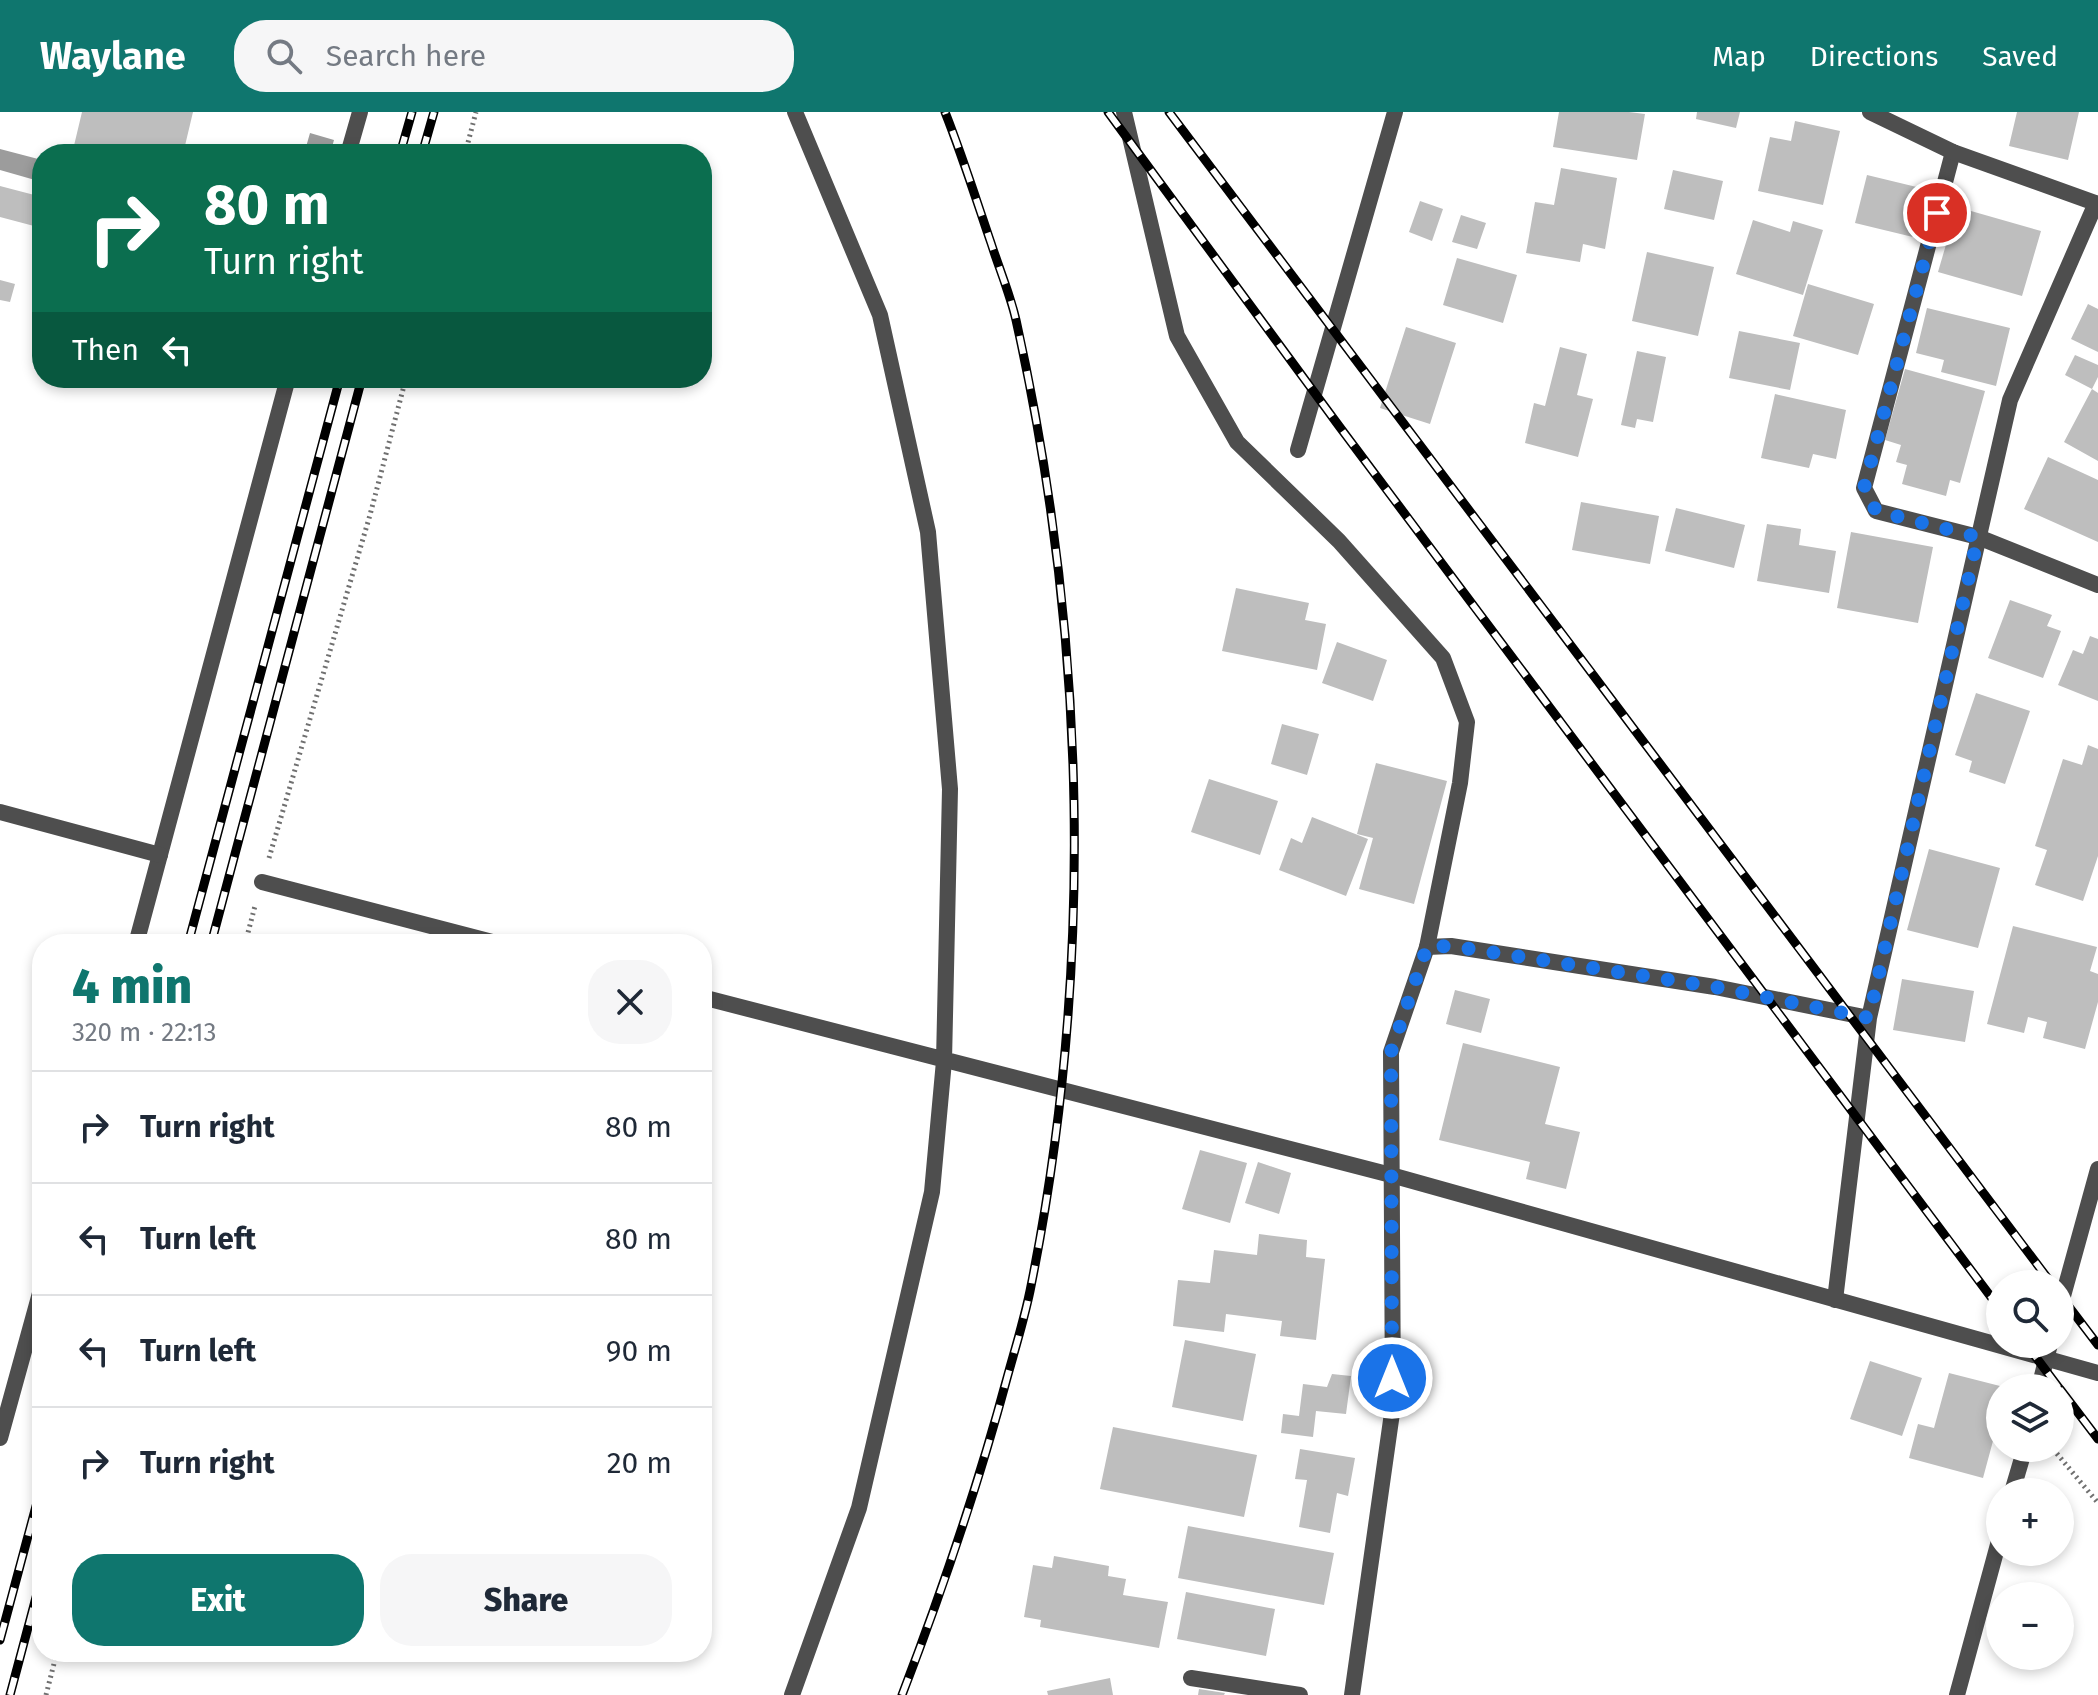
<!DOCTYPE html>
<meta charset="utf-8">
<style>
:root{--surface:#fff;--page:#f6f6f7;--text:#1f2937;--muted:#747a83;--line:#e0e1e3;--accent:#0f766e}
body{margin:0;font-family:"Fira Sans",sans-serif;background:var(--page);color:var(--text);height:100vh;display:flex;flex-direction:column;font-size:30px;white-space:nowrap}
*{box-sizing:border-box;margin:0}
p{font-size:26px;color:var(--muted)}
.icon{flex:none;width:44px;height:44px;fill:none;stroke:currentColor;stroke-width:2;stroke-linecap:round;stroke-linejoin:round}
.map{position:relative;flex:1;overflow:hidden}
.panel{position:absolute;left:32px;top:822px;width:680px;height:728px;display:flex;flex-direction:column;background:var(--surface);border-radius:32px;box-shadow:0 4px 12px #0003}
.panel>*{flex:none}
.hud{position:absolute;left:32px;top:32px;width:680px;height:244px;border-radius:32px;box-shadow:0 4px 12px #0003;background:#0b6e4f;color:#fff;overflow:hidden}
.tools{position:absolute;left:1986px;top:1158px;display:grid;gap:16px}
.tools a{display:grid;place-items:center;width:88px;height:88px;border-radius:50%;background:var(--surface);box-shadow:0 4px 12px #0003;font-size:40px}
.pin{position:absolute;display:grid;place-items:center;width:68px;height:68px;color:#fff;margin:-34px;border:4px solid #fff;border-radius:50%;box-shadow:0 2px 8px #0007}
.me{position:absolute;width:88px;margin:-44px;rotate:0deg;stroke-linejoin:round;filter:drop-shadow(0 0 6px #0008)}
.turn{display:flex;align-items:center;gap:28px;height:168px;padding:0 40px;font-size:36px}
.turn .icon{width:104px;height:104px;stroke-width:2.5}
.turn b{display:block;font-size:56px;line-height:68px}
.then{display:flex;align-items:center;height:76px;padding:0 40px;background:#0003;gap:16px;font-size:30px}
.round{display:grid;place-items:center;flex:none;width:84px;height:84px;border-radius:32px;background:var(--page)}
.summary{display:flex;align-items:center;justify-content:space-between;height:136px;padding:0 40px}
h1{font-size:48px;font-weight:800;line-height:60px;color:var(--accent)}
.cta{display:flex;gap:16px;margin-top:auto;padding:16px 40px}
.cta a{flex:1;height:92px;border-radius:32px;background:var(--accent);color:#fff;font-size:32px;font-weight:800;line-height:92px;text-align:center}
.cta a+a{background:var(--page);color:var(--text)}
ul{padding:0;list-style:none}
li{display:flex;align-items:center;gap:24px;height:112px;padding:0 40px;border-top:2px solid var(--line)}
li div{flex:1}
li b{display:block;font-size:30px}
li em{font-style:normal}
header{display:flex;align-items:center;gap:48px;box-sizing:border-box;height:112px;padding:0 40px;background:var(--accent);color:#fff}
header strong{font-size:38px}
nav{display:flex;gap:44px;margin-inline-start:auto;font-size:28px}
.search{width:560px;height:72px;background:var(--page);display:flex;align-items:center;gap:20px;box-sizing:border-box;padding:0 28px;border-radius:32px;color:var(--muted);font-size:30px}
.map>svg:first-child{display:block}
.water{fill:#9c9c9c}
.building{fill:#bebebe}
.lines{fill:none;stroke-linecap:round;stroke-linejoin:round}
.path{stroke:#707070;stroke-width:5;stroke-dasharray:2 4;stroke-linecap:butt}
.service{stroke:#4e4e4e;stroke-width:16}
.minor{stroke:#4e4e4e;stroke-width:16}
.tertiary{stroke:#4e4e4e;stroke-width:16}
.rail-casing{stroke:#000;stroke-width:9}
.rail{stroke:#fff;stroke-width:6;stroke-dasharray:18;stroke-linecap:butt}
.route{stroke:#1a73e8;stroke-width:14;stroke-dasharray:0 25.2}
</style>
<header>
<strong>Waylane</strong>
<div class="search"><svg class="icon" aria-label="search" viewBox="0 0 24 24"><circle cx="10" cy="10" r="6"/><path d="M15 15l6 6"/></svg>Search here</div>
<nav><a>Map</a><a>Directions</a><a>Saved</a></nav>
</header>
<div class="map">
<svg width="2098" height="1583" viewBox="0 0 2098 1583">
<rect width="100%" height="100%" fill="#fff"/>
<path class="water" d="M 310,21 L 334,28 L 330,42 L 304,42 Z
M 0,37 L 42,48 L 42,70 L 0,58 Z"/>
<path class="building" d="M 82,0 L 193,0 L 183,42 L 72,42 Z
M 1559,0 L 1629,0 L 1645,2 L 1637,48 L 1553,35 Z
M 1697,0 L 1740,0 L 1736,16 L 1696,7 Z
M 2017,0 L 2079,0 L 2068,48 L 2009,34 Z
M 1795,9 L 1840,19 L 1823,93 L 1758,79 L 1770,25 L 1791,29 Z
M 1561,56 L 1617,66 L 1605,137 L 1583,132 L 1580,150 L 1526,141 L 1535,90 L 1554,93 Z
M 1673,58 L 1723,69 L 1714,108 L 1664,97 Z
M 1867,63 L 1929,78 L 1917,126 L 1855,111 Z
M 0,74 L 42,85 L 34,114 L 0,105 Z
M 1420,89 L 1443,97 L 1432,129 L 1409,120 Z
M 1957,95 L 2041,119 L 2022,184 L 1938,160 Z
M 1461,103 L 1486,111 L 1477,137 L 1452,130 Z
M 1753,108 L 1790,120 L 1793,109 L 1823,118 L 1803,183 L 1736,162 Z
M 1647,140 L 1714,155 L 1698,224 L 1632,209 Z
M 1457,146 L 1517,163 L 1503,211 L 1443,193 Z
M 0,168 L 15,172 L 10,190 L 0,188 Z
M 1808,172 L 1874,192 L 1858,243 L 1793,224 Z
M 2088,192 L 2098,197 L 2098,240 L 2071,227 Z
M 1927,196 L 2010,216 L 1996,274 L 1941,260 L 1944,248 L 1916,241 Z
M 1406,215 L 1456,231 L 1430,312 L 1380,296 Z
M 1739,219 L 1800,231 L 1790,278 L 1729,266 Z
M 1560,235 L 1587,242 L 1577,283 L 1593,287 L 1578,345 L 1525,331 L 1534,291 L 1545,294 Z
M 1637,239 L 1666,245 L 1653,310 L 1637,307 L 1635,316 L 1621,313 Z
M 2075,243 L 2098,253 L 2098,265 L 2092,277 L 2065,263 Z
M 1905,257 L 1985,279 L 1960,371 L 1950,368 L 1946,384 L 1902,372 L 1907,353 L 1896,350 L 1901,333 L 1885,328 Z
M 2092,277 L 2098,281 L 2098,349 L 2064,330 Z
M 1775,282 L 1846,298 L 1836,347 L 1813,342 L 1809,356 L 1761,346 Z
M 2048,345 L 2098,368 L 2098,430 L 2024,397 Z
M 1581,390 L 1659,404 L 1650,452 L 1572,438 Z
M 1676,396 L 1745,413 L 1734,456 L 1665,439 Z
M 1767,412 L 1801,417 L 1799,433 L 1836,439 L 1829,481 L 1757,469 Z
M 1851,420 L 1933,435 L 1918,511 L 1837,496 Z
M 1236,476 L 1309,491 L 1305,508 L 1326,512 L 1317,558 L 1222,539 Z
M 2010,488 L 2052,503 L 2047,514 L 2061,519 L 2043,566 L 1988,546 Z
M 2090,524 L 2098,527 L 2098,589 L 2058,573 L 2073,538 L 2083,542 Z
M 1337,530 L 1387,548 L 1373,589 L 1322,571 Z
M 1976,581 L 2030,599 L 2005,672 L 1969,660 L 1972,649 L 1955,643 Z
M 1282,612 L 1319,622 L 1307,663 L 1271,652 Z
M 2088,633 L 2098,637 L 2098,744 L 2083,789 L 2035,773 L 2047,738 L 2035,734 L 2063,647 L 2082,653 Z
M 1376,651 L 1447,669 L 1414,792 L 1359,777 L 1373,726 L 1357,722 Z
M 1209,667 L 1278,689 L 1260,743 L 1191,720 Z
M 1312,705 L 1368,727 L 1346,784 L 1279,758 L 1291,726 L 1302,731 Z
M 1929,737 L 2000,756 L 1978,836 L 1907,818 Z
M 2013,814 L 2097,835 L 2090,859 L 2098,862 L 2098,890 L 2085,937 L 2043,926 L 2047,910 L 2028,905 L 2024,921 L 1987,912 Z
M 1902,867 L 1974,879 L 1965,930 L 1893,918 Z
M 1455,878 L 1490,887 L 1481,921 L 1446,912 Z
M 1463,931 L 1560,955 L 1545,1012 L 1580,1020 L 1566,1077 L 1526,1067 L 1530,1050 L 1439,1028 Z
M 1200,1038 L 1247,1051 L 1230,1111 L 1182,1097 Z
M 1258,1050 L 1291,1061 L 1279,1102 L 1245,1091 Z
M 1259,1122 L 1307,1128 L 1306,1145 L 1325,1147 L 1316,1228 L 1280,1224 L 1282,1209 L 1226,1202 L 1224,1220 L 1173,1214 L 1178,1168 L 1210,1171 L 1214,1138 L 1257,1143 Z
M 1185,1228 L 1256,1242 L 1243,1309 L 1172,1295 Z
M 1870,1249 L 1922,1266 L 1902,1324 L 1850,1307 Z
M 1949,1261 L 2000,1274 L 2000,1303 L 1983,1366 L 1909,1346 L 1918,1312 L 1934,1316 Z
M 1332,1262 L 1351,1264 L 1346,1302 L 1316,1299 L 1313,1325 L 1281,1321 L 1283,1302 L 1299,1304 L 1303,1272 L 1327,1275 Z
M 1113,1315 L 1257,1343 L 1244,1405 L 1100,1377 Z
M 1300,1337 L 1355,1346 L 1348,1384 L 1337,1381 L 1330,1421 L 1299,1415 L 1307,1368 L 1295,1367 Z
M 1188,1414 L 1334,1441 L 1324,1493 L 1178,1466 Z
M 1054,1444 L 1109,1454 L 1108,1464 L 1126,1467 L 1123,1483 L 1168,1490 L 1159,1536 L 1040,1515 L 1041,1508 L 1024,1505 L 1033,1453 L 1052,1456 Z
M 1186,1480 L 1275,1497 L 1266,1544 L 1177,1527 Z
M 1110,1566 L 1113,1583 L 1048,1583 L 1047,1579 Z
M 1199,1577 L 1225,1581 L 1224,1583 L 1198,1583 Z"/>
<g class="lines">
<path class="path" d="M 465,42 L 476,0
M 269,746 L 370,403 L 406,266
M 245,832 L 255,794
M 2053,1337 L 2098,1391
M 46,1583 L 57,1540"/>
<path class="service" d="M 1953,40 L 1864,376 L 1876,399 L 1978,425 L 2098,473
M 1298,338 L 1395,0"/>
<path class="minor" d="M 1870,0 L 1953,40 L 2098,92
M 348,42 L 360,0
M 262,770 L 500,832
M 136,832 L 288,266
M 1427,835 L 1451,834 L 1715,875 L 1869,906 L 2010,288 L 2096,91
M 702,885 L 1391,1063 L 2098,1261
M 1835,1188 L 1869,906
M 2060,1195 L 2098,1057
M 2039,1276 L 2050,1232
M 0,1326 L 42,1174
M 2012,1380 L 2025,1336
M 1191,1566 L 1300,1583
M 792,1583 L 859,1396 L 932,1080 L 944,949 L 950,677 L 928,420 L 880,203 L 795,0
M 1957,1583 L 2000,1425"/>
<path class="tertiary" d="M 1124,0 L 1177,224 L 1237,330 L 1339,429 L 1443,546 L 1467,610 L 1460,671 L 1427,835 L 1391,940 L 1393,1294 L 1352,1583
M 0,700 L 160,743"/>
<defs>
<path id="rail" d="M 1108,0 L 1339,314 L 2000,1197
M 1169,0 L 2052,1172
M 400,42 L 412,0
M 422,42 L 434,0
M 188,832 L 340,266
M 211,832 L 362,266
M 2060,1183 L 2098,1233
M 2026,1232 L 2059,1276
M 2060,1277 L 2098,1327
M 0,1528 L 42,1372
M 10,1583 L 42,1463
M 902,1583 C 942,1479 978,1374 1007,1266 C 1015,1237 1024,1208 1030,1179 C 1095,858 1087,527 1016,208 C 1010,182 999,156 991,131 C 976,87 962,43 945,0"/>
</defs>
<use href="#rail" class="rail-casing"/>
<use href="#rail" class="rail"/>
</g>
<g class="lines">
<path class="route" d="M 1392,1266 L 1391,940 L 1427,835 L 1451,834 L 1715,875 L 1869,906 L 1978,425 L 1876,399 L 1864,376 L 1937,101"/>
</g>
</svg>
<div class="tools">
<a><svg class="icon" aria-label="search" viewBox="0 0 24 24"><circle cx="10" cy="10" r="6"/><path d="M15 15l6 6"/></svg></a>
<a><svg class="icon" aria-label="layers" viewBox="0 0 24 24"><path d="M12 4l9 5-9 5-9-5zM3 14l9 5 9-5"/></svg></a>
<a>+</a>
<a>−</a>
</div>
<div class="pin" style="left:1937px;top:101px;background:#d93025"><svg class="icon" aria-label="arrive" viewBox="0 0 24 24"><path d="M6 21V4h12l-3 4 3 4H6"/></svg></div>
<svg class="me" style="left:1392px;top:1266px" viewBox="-20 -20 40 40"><circle r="17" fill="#1a73e8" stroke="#fff" stroke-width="3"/><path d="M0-11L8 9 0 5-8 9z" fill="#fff"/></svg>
<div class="hud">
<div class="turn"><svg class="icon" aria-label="right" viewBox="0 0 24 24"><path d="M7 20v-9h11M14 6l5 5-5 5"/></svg><div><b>80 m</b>Turn right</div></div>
<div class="then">Then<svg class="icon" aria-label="left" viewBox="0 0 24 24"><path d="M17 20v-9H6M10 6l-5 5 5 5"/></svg></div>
</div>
<section class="panel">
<div class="summary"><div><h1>4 min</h1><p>320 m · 22:13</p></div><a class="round"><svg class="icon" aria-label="close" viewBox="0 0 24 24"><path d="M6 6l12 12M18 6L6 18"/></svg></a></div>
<ul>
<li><svg class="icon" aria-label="right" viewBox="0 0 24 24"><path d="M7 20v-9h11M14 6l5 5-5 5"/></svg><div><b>Turn right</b></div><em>80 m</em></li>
<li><svg class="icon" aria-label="left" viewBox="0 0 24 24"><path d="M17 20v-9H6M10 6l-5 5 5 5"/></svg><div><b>Turn left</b></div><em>80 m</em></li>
<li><svg class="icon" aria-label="left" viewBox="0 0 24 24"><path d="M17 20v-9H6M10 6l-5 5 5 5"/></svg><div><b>Turn left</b></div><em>90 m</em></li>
<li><svg class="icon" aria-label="right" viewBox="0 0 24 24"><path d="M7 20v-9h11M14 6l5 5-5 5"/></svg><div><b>Turn right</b></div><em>20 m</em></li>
</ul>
<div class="cta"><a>Exit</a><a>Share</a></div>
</section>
</div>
